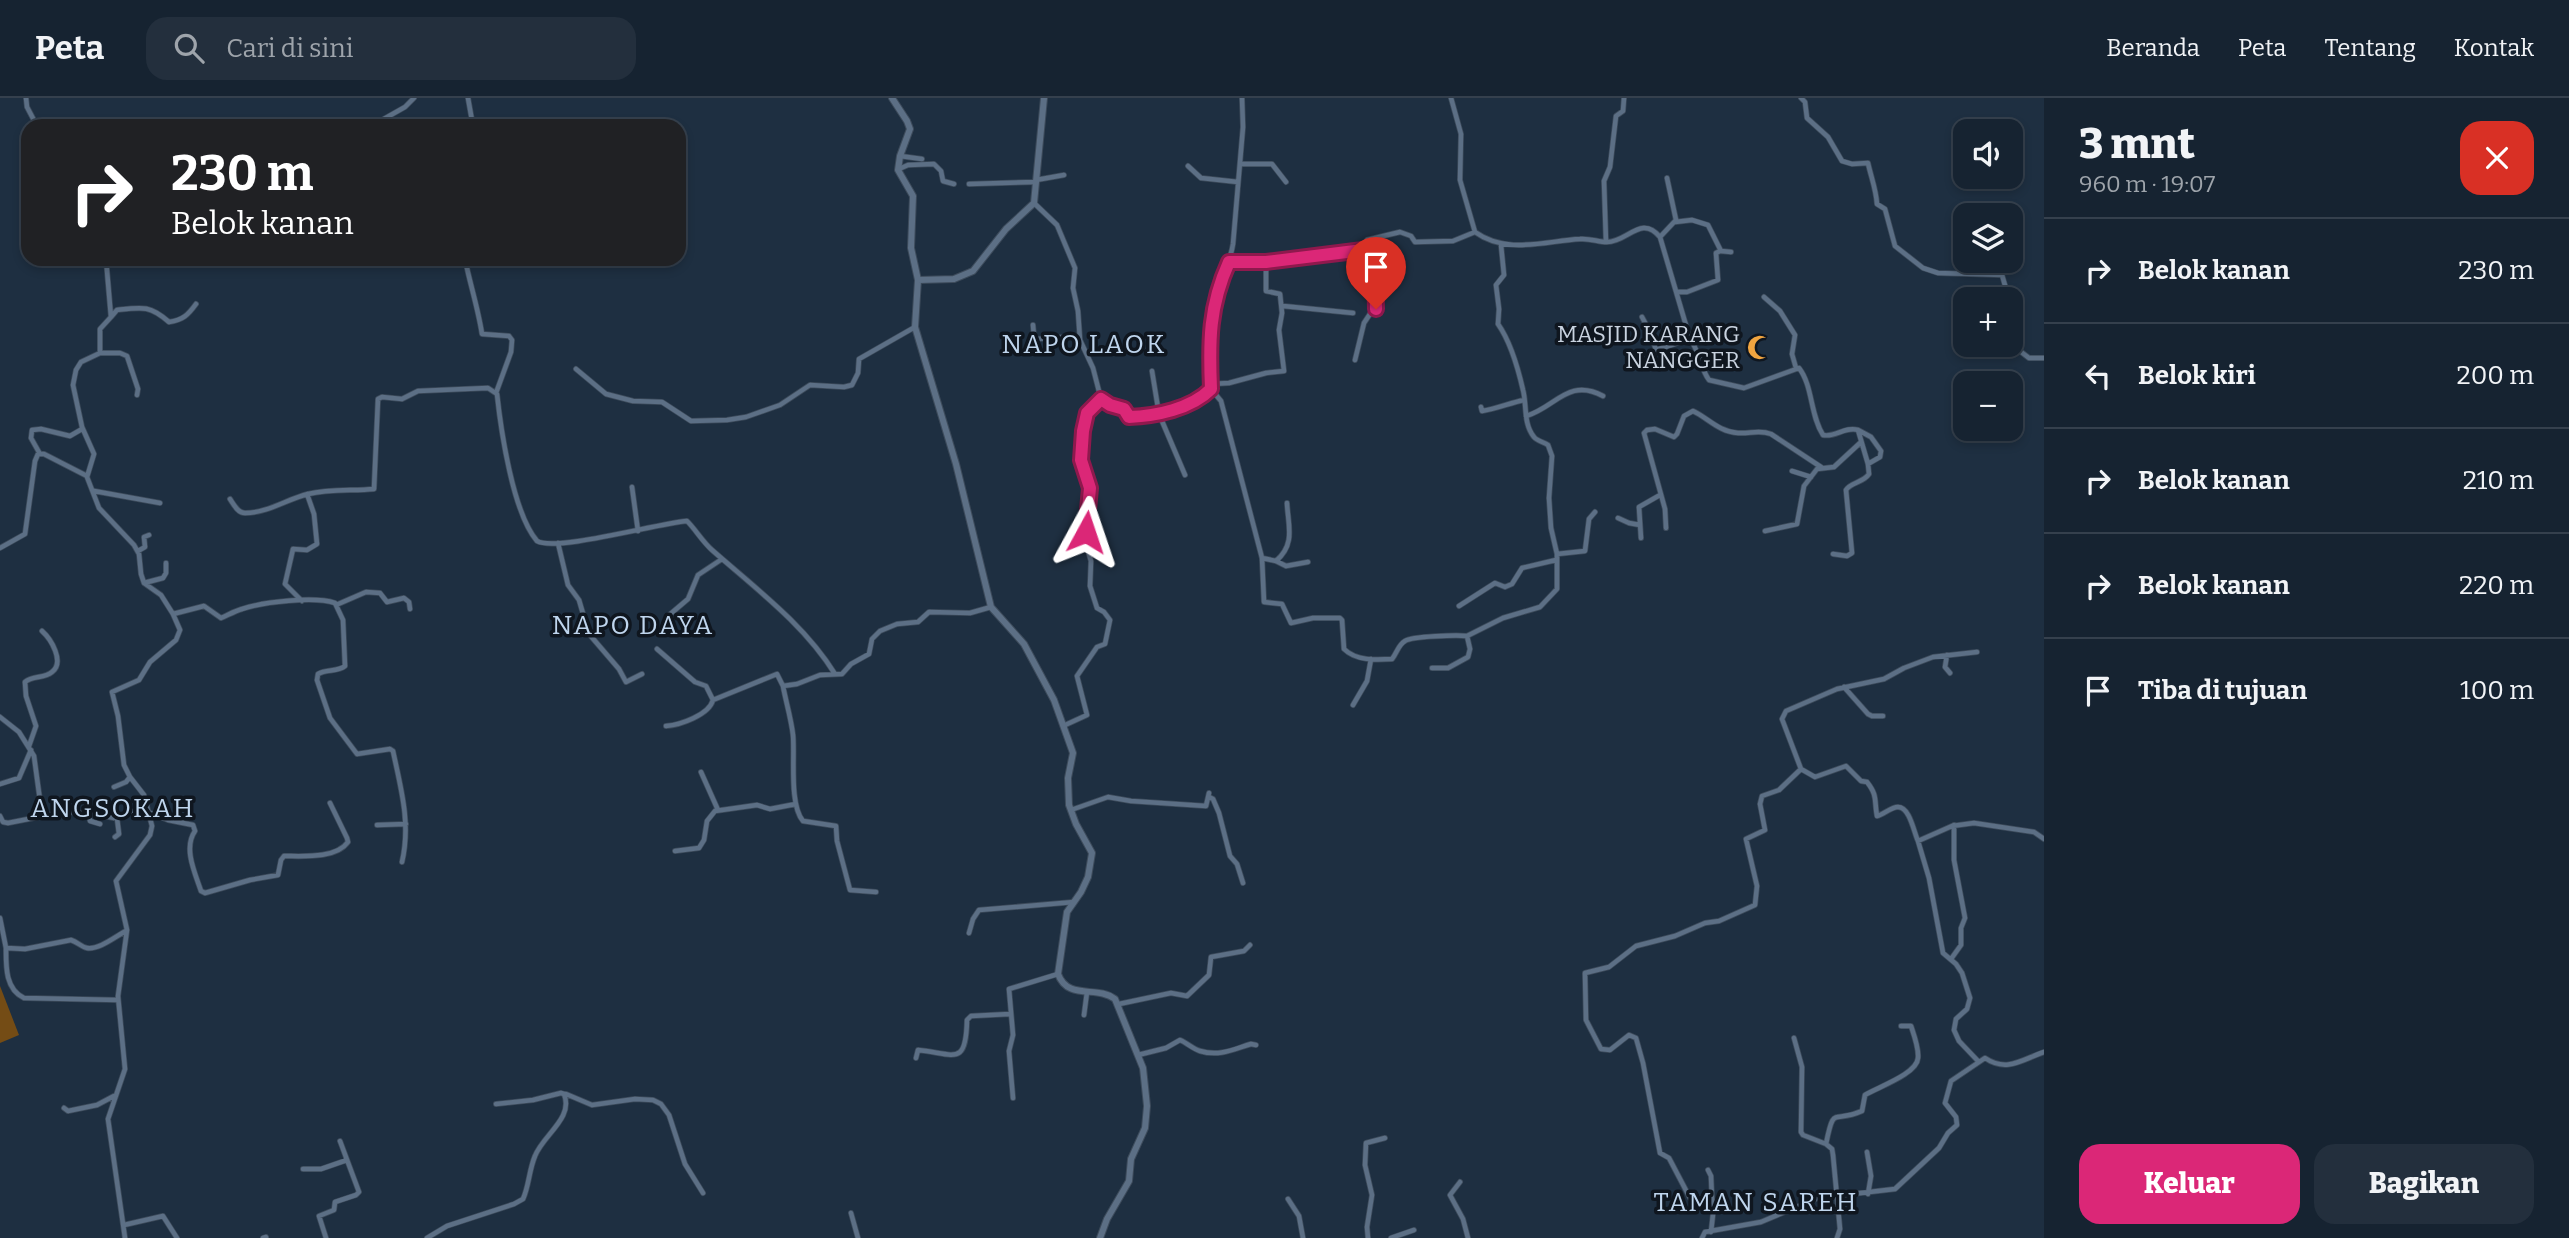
<!DOCTYPE html>
<html lang="id">
<meta charset="utf-8">
<style>
:root{--surface:#162331;--page:#232f3d;--text:#f1f3f6;--muted:#9ea4ab;--line:#35404d;--accent:#db2777}
body{margin:0;font-family:Bitter,serif;background:var(--page);color:var(--text);height:100vh;display:flex;flex-direction:column;font-size:26px;white-space:nowrap}
*{box-sizing:border-box;margin:0}
p{font-size:23px;color:var(--muted)}
.icon{flex:none;width:38px;height:38px;fill:none;stroke:currentColor;stroke-width:2;stroke-linecap:round;stroke-linejoin:round}
.map{position:relative;flex:1;overflow:hidden}
.side{display:flex;flex-direction:column;background:var(--surface);width:525px}
.side>*{flex:none}
.top-card{position:absolute;left:21px;top:21px;width:665px;height:147px;border-radius:21px;box-shadow:0 4px 10px #0003,0 0 0 2px var(--line);background:#202124;color:#fff;overflow:hidden}
.buttons{position:absolute;left:1953px;top:21px;display:grid;gap:14px}
.buttons a{display:grid;place-items:center;width:70px;height:70px;border-radius:14px;background:var(--surface);box-shadow:0 4px 10px #0003,0 0 0 2px var(--line);font-size:35px}
.pin{position:absolute;display:grid;place-items:center;width:60px;height:60px;color:#fff;margin:-72px -30px;border-radius:50% 50% 50% 0;rotate:-45deg;box-shadow:0 0 7px #0007}
.pin .icon{rotate:45deg}
.me{position:absolute;width:77px;margin:-38px;rotate:5deg;stroke-linejoin:round;filter:drop-shadow(0 0 5px #0008)}
.turn{display:flex;align-items:center;gap:24px;height:147px;padding:0 35px;font-size:32px}
.turn .icon{width:91px;height:91px;stroke-width:2.5}
.turn b{display:block;font-size:49px;line-height:60px}
.round{display:grid;place-items:center;flex:none;width:74px;height:74px;border-radius:21px;background:var(--page)}
.head{display:flex;align-items:center;justify-content:space-between;height:119px;padding:0 35px}
h1{font-size:42px;font-weight:800;line-height:52px}
.cta{display:flex;gap:14px;margin-top:auto;padding:14px 35px}
.cta a{flex:1;height:80px;border-radius:21px;background:var(--accent);color:#fff;font-size:28px;font-weight:800;line-height:80px;text-align:center}
.cta a+a{background:var(--page);color:var(--text)}
ul{padding:0;list-style:none}
li{display:flex;align-items:center;gap:21px;height:105px;padding:0 35px;border-top:2px solid var(--line)}
li div{flex:1}
li b{display:block;font-size:26px}
li em{font-style:normal}
header{display:flex;align-items:center;gap:42px;box-sizing:border-box;height:98px;padding:0 35px;background:var(--surface);border-bottom:2px solid var(--line)}
header strong{font-size:33px}
nav{display:flex;gap:38px;margin-inline-start:auto;font-size:24px}
.search{width:490px;height:63px;background:var(--page);display:flex;align-items:center;gap:18px;box-sizing:border-box;padding:0 24px;border-radius:21px;color:var(--muted);font-size:26px}
main{display:flex;flex:1;min-height:0}
.map>svg:first-child{display:block}
.green{fill:#744c15}
.lines{fill:none;stroke-linecap:round;stroke-linejoin:round}
.street-casing{stroke:#3d4b5b;stroke-width:6}
.secondary-casing{stroke:#3d4b5b;stroke-width:8}
.street{stroke:#5c6f85;stroke-width:4.5}
.secondary{stroke:#5c6f85;stroke-width:6}
.route-casing{stroke:#8e194d;stroke-width:18}
.route{stroke:#db2777;stroke-width:12}
.labels{text-anchor:middle;stroke-width:7;stroke-linejoin:round;paint-order:stroke}
.poi-label{font-size:23px;fill:#c9d3e0;stroke:#0f161f;text-anchor:end}
.quarter-label{font-size:26px;letter-spacing:2px;fill:#bfd5ed;stroke:#0f161f}
</style>
<header>
<strong>Peta</strong>
<div class="search"><svg class="icon" aria-label="search" viewBox="0 0 24 24"><circle cx="10" cy="10" r="6"/><path d="M15 15l6 6"/></svg>Cari di sini</div>
<nav><a>Beranda</a><a>Peta</a><a>Tentang</a><a>Kontak</a></nav>
</header>
<main>
<div class="map">
<svg width="2044" height="1140" viewBox="0 0 2044 1140">
<rect width="100%" height="100%" fill="#1e2f41"/>
<path class="green" d="M 0,888 L 19,937 L 0,945 Z"/>
<g class="lines">
<defs>
<path id="street" d="M 26,0 L 27,9 L 37,28
M 468,0 L 473,28
M 1451,0 L 1461,36 L 1460,82 L 1475,134
M 1801,0 L 1805,4 L 1807,20 L 1828,39 L 1842,63 L 1852,66 L 1868,65 C 1871,79 1876,91 1877,106 L 1885,111 L 1895,148 L 1923,170 L 1938,175 L 2002,177 L 2009,201
M 380,28 L 382,22 L 405,9 L 414,0
M 900,58 L 922,61
M 1240,66 L 1272,66 L 1286,84
M 1188,68 L 1201,80 L 1238,84
M 899,71 L 908,67 L 934,66 L 941,73 L 943,83 L 954,86
M 1036,82 L 1064,77
M 969,86 L 1036,84
M 1034,105 L 1057,127 L 1075,170 L 1073,190 L 1078,213 L 1080,242 L 1093,270 L 1101,301 L 1110,307 L 1124,311 L 1130,319 C 1158,316 1190,311 1211,291 C 1209,262 1207,231 1214,203 C 1220,183 1230,166 1233,146 L 1243,29 L 1242,0
M 1675,124 L 1692,122 L 1708,127 L 1721,153 L 1731,154
M 1660,139 L 1676,122 L 1667,80
M 1606,144 L 1604,83 L 1610,69 L 1616,18 L 1623,13 L 1624,0
M 106,161 L 111,219 L 100,231 L 100,255 L 81,264 L 76,272 L 73,287 L 82,329 L 94,356 L 87,379 L 99,410 L 134,447 L 139,456 L 141,476 L 144,485 L 161,497 L 173,516 L 180,532 L 176,542 L 150,564 L 139,582 L 112,594 L 118,618 L 124,667 L 130,679 L 144,697 L 152,728 L 150,737 L 116,783 L 127,832 L 118,898 L 125,971 L 108,1021 L 125,1140
M 465,161 C 470,186 478,210 482,236 L 509,238 L 512,242 L 511,254 L 496,295
M 1987,163 L 1990,176
M 1229,164 L 1250,166 L 1363,152
M 1677,194 L 1687,194 L 1718,182 L 1716,155 L 1720,153
M 1764,199 L 1780,213 L 1795,237 L 1792,256 L 1796,270
M 1283,208 L 1353,215
M 2011,216 L 2016,250 L 2029,260 L 2044,260
M 111,219 L 117,212 C 142,209 150,207 169,224 C 183,222 188,217 196,206
M 1642,219 L 1651,236 L 1656,252 L 1690,241
M 1033,227 L 1034,239 L 1037,241 L 1079,238
M 100,255 L 120,255 L 127,258 L 138,291 L 137,297
M 1355,262 L 1364,225 L 1376,207 L 1375,172 L 1363,152 L 1367,142 L 1400,134 L 1411,138 L 1415,144 L 1453,143 L 1475,134 C 1507,157 1545,143 1580,141 C 1590,140 1598,144 1607,144 C 1628,144 1641,116 1660,139 L 1690,241 C 1700,254 1700,270 1709,282 L 1744,290 L 1799,270 C 1813,288 1810,317 1823,337 C 1835,340 1845,328 1858,332 L 1868,366 L 1869,376 C 1863,385 1851,384 1846,392 L 1852,455 L 1847,458 L 1833,456
M 576,271 L 606,296 L 633,303 L 662,304 L 691,323 L 727,322 L 746,319 L 780,307 L 810,287 L 844,289 L 852,287 L 858,275 L 859,261 L 915,229
M 1152,273 L 1159,316 L 1185,377
M 1211,286 L 1229,285 L 1266,275 L 1284,273 L 1279,232 L 1282,215 L 1280,196 L 1266,193 L 1266,164
M 1211,291 L 1221,303 L 1262,460 L 1264,504 L 1282,506 L 1291,525 L 1313,520 L 1340,520 L 1342,522 L 1344,551 C 1356,563 1376,562 1392,561 C 1397,555 1398,547 1405,543 C 1412,538 1458,537 1467,538
M 1481,309 L 1482,313 C 1496,311 1510,305 1524,302
M 1526,318 C 1555,310 1568,279 1603,298
M 1858,332 L 1871,339 L 1881,353 L 1880,359 L 1868,366
M 40,356 L 31,340 L 32,332 L 41,331 L 70,338 L 82,331
M 1792,373 L 1811,379
M 632,389 L 638,433
M 94,393 L 160,405
M 230,401 C 234,407 238,415 245,415 C 268,415 287,401 308,396 C 330,391 352,393 374,391 L 378,301 L 382,299 L 402,301 L 418,293 L 488,290 L 497,296 C 501,333 513,415 537,443 C 556,454 659,425 687,423 C 696,432 702,443 712,452 C 755,490 804,526 835,576
M 1618,420 L 1629,425 L 1640,427
M 1666,430 L 1665,411 L 1644,335 L 1647,332 L 1655,331 L 1674,339 L 1677,336 L 1684,318 L 1693,313 C 1708,320 1719,334 1738,335 C 1750,336 1759,331 1771,336 L 1821,369
M 1765,433 L 1797,426 L 1804,388 L 1817,371 L 1834,369 L 1860,345
M 1641,440 L 1639,409 L 1660,397
M 558,445 L 568,487 L 579,502 L 589,536 L 619,571 L 626,584 L 642,576
M 0,450 L 25,436 L 35,363 L 38,356 L 44,356 L 87,378
M 138,453 L 145,449 L 144,439 L 149,437
M 1557,456 L 1585,453 L 1589,421 L 1595,414
M 1262,460 L 1276,463 L 1286,468 L 1308,464
M 1276,463 C 1296,446 1288,427 1287,405
M 144,485 L 163,480 L 166,475 L 166,465
M 302,503 L 285,486 L 293,451 L 307,452 L 317,446 L 314,416 L 307,396
M 336,507 L 366,494 L 380,495 L 387,504 L 404,500 L 409,504 L 410,511
M 1459,508 L 1495,485 L 1505,489 L 1512,486 L 1522,470 L 1556,462
M 173,516 L 204,508 L 221,520 C 228,517 235,513 242,511 C 263,504 314,498 335,505 L 343,522 L 345,568 C 338,574 326,571 318,576 L 317,582 L 330,620 L 357,656 L 390,651 L 393,653 C 401,691 411,725 402,764
M 669,534 L 668,518 L 688,501 L 698,477 L 722,461
M 657,551 L 695,584 L 706,588 L 713,602 L 777,576 L 783,588 L 797,586 L 820,577 L 842,576 L 851,566 L 869,556 L 872,541 L 880,533 L 897,526 L 918,524 L 929,514 L 970,515 L 991,509
M 1947,557 L 1945,569 L 1950,575
M 1432,570 L 1448,570 L 1468,559 L 1470,551 L 1467,538 L 1503,520 L 1540,509 L 1557,491 L 1557,456 L 1551,430 L 1549,400 L 1552,358 L 1548,347 C 1544,344 1537,343 1534,339 C 1523,326 1527,306 1523,292 C 1518,270 1510,243 1498,226 L 1499,211 L 1496,187 L 1504,177 L 1501,147
M 783,588 C 786,604 791,620 793,637 C 795,658 789,707 803,723 L 836,728 L 837,743 L 850,792 L 876,794
M 1844,589 L 1868,616 L 1872,618 L 1883,618
M 1353,607 L 1367,583 L 1371,561
M 0,619 L 19,634 L 34,658 L 42,717
M 666,628 C 680,627 709,617 713,602
M 1063,628 L 1087,617 L 1077,578 L 1097,549 L 1105,546 L 1110,522 L 1104,514 L 1097,510 L 1090,488 L 1091,463 L 1085,443 L 1090,390 L 1081,362 L 1085,318 L 1101,301
M 29,648 L 36,628 L 26,598 L 25,584 C 33,577 44,581 52,574 C 65,564 51,541 42,533
M 1801,671 L 1815,679 L 1846,668 L 1861,683 L 1867,684 C 1878,698 1874,702 1877,718 C 1883,717 1891,709 1898,709 C 1910,709 1914,735 1918,743 L 1952,728 L 1974,725 L 2034,734 L 2044,741
M 701,674 L 718,712
M 0,686 L 19,680 L 31,652
M 114,689 L 126,684 L 130,679
M 1209,699 L 1213,701 L 1219,715 L 1230,758 L 1237,766 L 1243,785
M 1071,712 L 1108,699 L 1131,703 L 1206,708 L 1209,695
M 148,714 L 168,722 L 193,727 L 195,733 C 183,750 195,775 201,793 L 205,795 L 250,782 L 278,777 L 281,762 L 284,758 C 302,758 336,761 348,744 L 347,740 L 330,705
M 89,715 L 90,723 L 100,726
M 0,718 L 3,724 L 8,725 L 64,714 L 89,715 L 114,720 L 147,708
M 377,727 L 406,726
M 115,739 L 119,736 L 117,720
M 1918,743 L 1929,780 L 1943,855 L 1956,866 L 1962,875 L 1970,900 L 1967,911 L 1956,921 L 1954,932 L 1959,943 L 1978,963
M 675,753 L 699,750 L 704,742 L 707,723 L 715,713 L 757,707 L 770,711 L 796,706
M 0,820 L 6,850 L 25,851 L 71,842 C 78,844 81,849 87,850 C 99,852 116,838 126,833
M 969,835 L 973,821 L 979,812 L 1074,804
M 6,850 C 6,868 5,891 24,900 L 118,902
M 1951,861 L 1961,847 L 1961,830 L 1965,820 L 1954,762 L 1954,727
M 1119,906 L 1171,895 L 1187,898 L 1209,877 L 1211,859 L 1244,853 L 1250,847
M 1084,917 L 1087,894
M 1794,940 L 1802,969 L 1801,1034 L 1803,1037 L 1826,1046
M 1138,957 L 1166,950 L 1180,942 C 1187,945 1193,951 1200,953 C 1220,959 1234,951 1251,946 L 1256,947
M 916,960 L 918,952 C 955,956 966,969 967,922 L 971,918 L 1010,916
M 566,996 L 592,1007 L 635,1001 L 653,1002 L 661,1006 L 669,1017 L 685,1066 L 703,1095
M 1013,1000 L 1009,953 L 1013,937 L 1009,891 L 1058,876
M 64,1010 L 68,1013 L 97,1007 L 114,998
M 1867,1054 L 1871,1078 L 1868,1096
M 303,1071 L 321,1071 L 347,1062
M 1708,1072 L 1711,1078 L 1712,1101
M 1460,1084 L 1450,1097 L 1463,1121 L 1468,1140
M 1288,1101 L 1299,1118 L 1303,1140
M 851,1115 L 858,1140
M 124,1127 L 163,1118 L 177,1140
M 1711,1134 L 1714,1107 L 1712,1101 L 1690,1100 L 1669,1060 L 1660,1055 L 1643,965 L 1636,940 L 1629,937 L 1610,952 L 1601,951 L 1586,922 L 1585,875 L 1609,869 L 1636,848 L 1675,838 L 1705,825 L 1719,823 L 1755,807 L 1757,788 L 1746,741 L 1765,732 L 1760,706 L 1762,698 L 1779,692 L 1801,671 L 1782,621 L 1786,613 L 1837,591 L 1884,581 L 1904,570 L 1933,559 L 1977,554
M 263,1140 L 266,1139
M 326,1140 L 319,1118 L 334,1112 L 335,1104 L 356,1097 L 359,1094 L 340,1043
M 427,1140 L 447,1128 L 514,1106 L 523,1101 C 529,1088 529,1072 535,1058 C 543,1037 574,1020 564,996 L 561,995 L 533,1002 L 496,1006
M 1368,1140 L 1367,1129 L 1372,1097 L 1365,1067 L 1366,1045 L 1385,1040
M 1391,1140 L 1414,1132
M 1702,1140 L 1705,1134 L 1761,1124 L 1818,1100 L 1895,1091 L 1939,1050 L 1948,1035 L 1957,1027 L 1956,1019 L 1945,1005 L 1951,983 L 1985,960 C 2007,975 2023,961 2044,954
M 1837,1140 L 1840,1131 L 1833,1057 L 1832,1051 L 1826,1046 C 1834,1006 1833,1026 1862,1013 L 1865,997 C 1878,989 1917,976 1918,960 C 1919,950 1914,937 1911,928 L 1901,928"/>
<path id="secondary" d="M 892,0 L 907,23 L 910,31 L 900,58 L 898,72 L 913,98 L 911,150 L 918,182 L 915,229 L 956,366 L 991,509 L 1024,546 L 1054,602 L 1073,655 L 1068,680 L 1069,707 L 1076,726 L 1092,755 L 1088,779 L 1081,794 L 1067,814 L 1058,876 C 1068,903 1097,887 1115,901 L 1143,970 L 1147,1008 L 1145,1030 L 1131,1061 L 1129,1083 L 1107,1121 L 1100,1140
M 918,182 L 954,181 L 973,173 L 1006,131 L 1034,105 L 1044,0"/>
</defs>
<use href="#street" class="street-casing"/>
<use href="#secondary" class="secondary-casing"/>
<use href="#street" class="street"/>
<use href="#secondary" class="secondary"/>
</g>
<g class="lines">
<defs>
<path id="route" d="M 1086,434 L 1090,390 L 1081,362 L 1083,333 L 1087,315 L 1101,301 L 1110,307 L 1124,311 L 1129,319 C 1156,318 1191,311 1211,291 C 1209,244 1209,208 1229,164 L 1266,164 L 1363,152 L 1375,172 L 1376,211"/>
</defs>
<use href="#route" class="route-casing"/>
<use href="#route" class="route"/>
</g>
<defs>
<symbol id="mosque-bare" viewBox="-9 -9 18 18"><path d="M3.5-4.9A6 6 0 1 0 3.5 4.9A5 5 0 1 1 3.5-4.9Z" fill="#f1a540" stroke="#0f161f" stroke-width="2.5" paint-order="stroke"/></symbol>
</defs>
<g fill-rule="evenodd">
<use href="#mosque-bare" x="1742" y="232" width="35" height="35"/>
</g>
<g class="labels">
<g class="poi-label">
<text x="1740" y="244">MASJID KARANG<tspan x="1740" dy="26">NANGGER</tspan></text>
</g>
<g class="quarter-label">
<text x="1084" y="255">NAPO LAOK</text>
<text x="633" y="536">NAPO DAYA</text>
<text x="113" y="719">ANGSOKAH</text>
<text x="1756" y="1113">TAMAN SAREH</text>
</g>
</g>
</svg>
<div class="buttons">
<a><svg class="icon" aria-label="sound" viewBox="0 0 24 24"><path d="M4 9h4l5-4v14l-5-4H4zM17 9q2 3 0 6"/></svg></a>
<a><svg class="icon" aria-label="layers" viewBox="0 0 24 24"><path d="M12 4l9 5-9 5-9-5zM3 14l9 5 9-5"/></svg></a>
<a>+</a>
<a>−</a>
</div>
<div class="pin" style="left:1376px;top:211px;background:#d93025"><svg class="icon" aria-label="arrive" viewBox="0 0 24 24"><path d="M6 21V4h12l-3 4 3 4H6"/></svg></div>
<svg class="me" style="left:1086px;top:434px" viewBox="-20 -20 40 40"><path d="M0-17L14 15 0 8-14 15z" fill="#db2777" stroke="#fff" stroke-width="4"/></svg>
<div class="top-card">
<div class="turn"><svg class="icon" aria-label="right" viewBox="0 0 24 24"><path d="M7 20v-9h11M14 6l5 5-5 5"/></svg><div><b>230 m</b>Belok kanan</div></div>
</div>
</div>
<section class="side">
<div class="head"><div><h1>3 mnt</h1><p>960 m · 19:07</p></div><a class="round" style="background:#d93025;color:#fff"><svg class="icon" aria-label="close" viewBox="0 0 24 24"><path d="M6 6l12 12M18 6L6 18"/></svg></a></div>
<ul>
<li><svg class="icon" aria-label="right" viewBox="0 0 24 24"><path d="M7 20v-9h11M14 6l5 5-5 5"/></svg><div><b>Belok kanan</b></div><em>230 m</em></li>
<li><svg class="icon" aria-label="left" viewBox="0 0 24 24"><path d="M17 20v-9H6M10 6l-5 5 5 5"/></svg><div><b>Belok kiri</b></div><em>200 m</em></li>
<li><svg class="icon" aria-label="right" viewBox="0 0 24 24"><path d="M7 20v-9h11M14 6l5 5-5 5"/></svg><div><b>Belok kanan</b></div><em>210 m</em></li>
<li><svg class="icon" aria-label="right" viewBox="0 0 24 24"><path d="M7 20v-9h11M14 6l5 5-5 5"/></svg><div><b>Belok kanan</b></div><em>220 m</em></li>
<li><svg class="icon" aria-label="arrive" viewBox="0 0 24 24"><path d="M6 21V4h12l-3 4 3 4H6"/></svg><div><b>Tiba di tujuan</b></div><em>100 m</em></li>
</ul>
<div class="cta"><a>Keluar</a><a>Bagikan</a></div>
</section>
</main>
